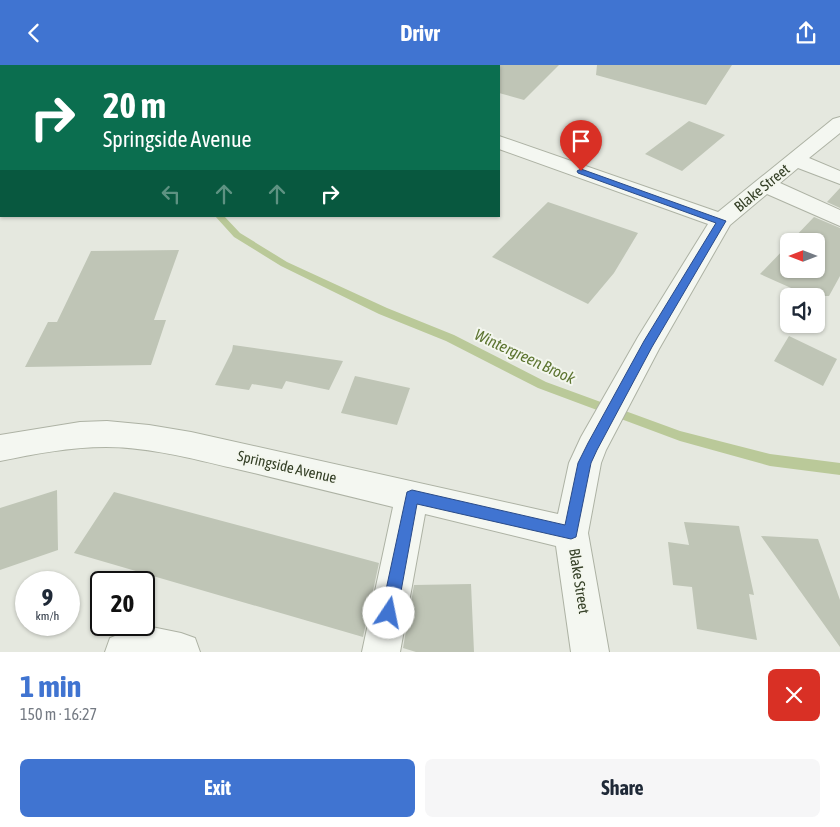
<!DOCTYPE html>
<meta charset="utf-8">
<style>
:root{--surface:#fff;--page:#f6f6f7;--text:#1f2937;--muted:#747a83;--accent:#4074d1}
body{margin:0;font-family:"Asap Condensed",sans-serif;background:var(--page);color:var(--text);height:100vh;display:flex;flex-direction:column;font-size:19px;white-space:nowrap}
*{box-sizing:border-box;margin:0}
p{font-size:16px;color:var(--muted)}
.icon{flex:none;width:28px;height:28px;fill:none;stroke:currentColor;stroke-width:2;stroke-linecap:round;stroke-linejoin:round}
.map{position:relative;height:587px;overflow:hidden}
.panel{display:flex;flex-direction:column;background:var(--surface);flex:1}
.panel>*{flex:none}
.top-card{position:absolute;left:0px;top:0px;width:500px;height:152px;box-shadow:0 1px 4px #0004;background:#0b6e4f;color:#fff;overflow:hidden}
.needle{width:32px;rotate:270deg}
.buttons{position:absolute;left:780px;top:168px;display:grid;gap:10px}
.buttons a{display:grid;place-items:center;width:45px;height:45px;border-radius:8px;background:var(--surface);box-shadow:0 1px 4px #0004;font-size:25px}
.speed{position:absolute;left:15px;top:506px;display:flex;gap:10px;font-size:25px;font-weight:700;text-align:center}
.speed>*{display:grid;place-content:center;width:65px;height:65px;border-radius:50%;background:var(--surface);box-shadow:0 1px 4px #0004;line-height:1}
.speed small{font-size:12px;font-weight:400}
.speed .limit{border:2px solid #111;border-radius:8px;background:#fff;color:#111}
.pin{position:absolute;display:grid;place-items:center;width:42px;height:42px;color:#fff;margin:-51px -21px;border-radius:50% 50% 50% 0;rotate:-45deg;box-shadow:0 0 5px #0007}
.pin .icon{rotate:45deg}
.me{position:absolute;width:55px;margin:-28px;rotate:11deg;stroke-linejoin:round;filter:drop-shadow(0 0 4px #0008)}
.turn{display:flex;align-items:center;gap:18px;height:105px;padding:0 20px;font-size:22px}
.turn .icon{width:65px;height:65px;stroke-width:2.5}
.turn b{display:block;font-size:35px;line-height:42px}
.lanes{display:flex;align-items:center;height:48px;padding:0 20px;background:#0003;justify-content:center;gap:25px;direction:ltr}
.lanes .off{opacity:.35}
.round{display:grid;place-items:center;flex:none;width:52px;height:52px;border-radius:8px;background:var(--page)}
.headline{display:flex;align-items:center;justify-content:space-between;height:85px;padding:0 20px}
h1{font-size:30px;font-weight:700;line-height:38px;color:var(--accent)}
.primary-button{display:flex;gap:10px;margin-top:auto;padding:10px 20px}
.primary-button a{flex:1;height:58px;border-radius:8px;background:var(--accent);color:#fff;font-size:20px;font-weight:700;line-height:58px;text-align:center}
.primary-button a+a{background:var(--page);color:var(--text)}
header{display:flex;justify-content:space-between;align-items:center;height:65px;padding:0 20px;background:var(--accent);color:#fff;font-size:22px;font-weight:700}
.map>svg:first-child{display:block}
.built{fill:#d4dacd}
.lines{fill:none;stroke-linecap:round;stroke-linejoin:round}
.stream{fill:#bac999;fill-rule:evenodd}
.building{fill:#bfc5b6}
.minor-casing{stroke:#adb2a4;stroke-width:2}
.minor{fill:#f4f7f1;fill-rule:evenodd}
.route{fill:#4074d1;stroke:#2a4b88}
.labels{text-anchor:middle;stroke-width:4;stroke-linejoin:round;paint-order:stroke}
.street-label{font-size:15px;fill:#354027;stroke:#f3f6ee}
.water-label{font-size:16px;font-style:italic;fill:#5d7531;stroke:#f3f6ee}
</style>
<header><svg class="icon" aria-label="back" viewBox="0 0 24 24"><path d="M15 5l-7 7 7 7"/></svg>Drivr<svg class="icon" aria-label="share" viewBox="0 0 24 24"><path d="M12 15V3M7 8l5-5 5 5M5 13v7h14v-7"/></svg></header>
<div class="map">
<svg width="840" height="587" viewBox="0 0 840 587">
<rect width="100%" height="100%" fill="#e5e8df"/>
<path class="built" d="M 0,0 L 186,0 L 189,1 L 1,1 L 0,60 Z"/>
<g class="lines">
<path class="stream" d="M 0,56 L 1,56 L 1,60 L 0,60 Z
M 215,151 L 224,151 L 240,168 L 287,197 L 387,243 L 454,270 L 546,317 L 680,366 L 770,389 L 840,398 L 840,410 L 770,401 L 680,376 L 538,323 L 446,276 L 379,249 L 281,201 L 234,172 Z"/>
</g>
<path class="building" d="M 499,0 L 559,0 L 524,35 L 499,28 Z
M 597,0 L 732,0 L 706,40 L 596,10 Z
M 689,56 L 725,70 L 682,106 L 645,89 Z
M 840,123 L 840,143 L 827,137 Z
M 548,137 L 638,168 L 614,208 L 588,239 L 492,192 Z
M 814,152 L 840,163 L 840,211 L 829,231 L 809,231 L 760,209 L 789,179 L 789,204 L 816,204 L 816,176 L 791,176 Z
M 179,185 L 154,255 L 166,255 L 151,300 L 25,302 L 48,257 L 57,257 L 91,186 Z
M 789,271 L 837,294 L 823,321 L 774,296 Z
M 233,280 L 296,289 L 343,296 L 329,325 L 286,316 L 282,324 L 252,319 L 249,325 L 215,320 L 232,286 Z
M 355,311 L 410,323 L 397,360 L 341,348 Z
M 57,425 L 58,485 L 0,505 L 0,443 Z
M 114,427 L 379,498 L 363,572 L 74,488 Z
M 684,457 L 739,461 L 754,530 L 749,529 L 757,575 L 697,564 L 692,522 L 673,520 L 668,477 L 689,480 Z
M 761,471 L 818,474 L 840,535 L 840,582 Z
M 471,519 L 474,587 L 416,587 L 403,583 L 414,520 Z"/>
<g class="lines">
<defs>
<path id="minor" d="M 241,0 L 261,0 L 261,1 L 242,1 Z
M 840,52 L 840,68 L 809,93 L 840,106 L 840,119 L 798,103 L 780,118 L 840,145 L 840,161 L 767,129 L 730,160 L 659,284 L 606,385 L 601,398 L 588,468 L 609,587 L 571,587 L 556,481 L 425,449 L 400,587 L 362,587 L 393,442 C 343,430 292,417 241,405 C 197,395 151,382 106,382 C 70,382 35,389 0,396 L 0,370 L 80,357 L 107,356 L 149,360 L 191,367 L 558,449 L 569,398 L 581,372 L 638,272 L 708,159 L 499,84 L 499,71 L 718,147 L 833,54 Z
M 142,560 L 181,568 L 195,573 L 200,587 L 105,587 L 110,573 Z"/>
</defs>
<use href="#minor" class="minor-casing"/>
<use href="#minor" class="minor"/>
</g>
<path class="route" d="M 581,104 L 726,156 L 652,282 L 597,385 L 591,398 L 576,472 L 571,474 L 417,439 L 397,548 L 394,554 L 389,556 L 384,554 L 381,548 L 407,427 L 412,425 L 565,460 L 578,398 L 588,378 L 644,276 L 716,158 L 578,108 L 577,106 Z"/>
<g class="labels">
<g class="street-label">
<text transform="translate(762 123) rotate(-39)" y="5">Blake Street</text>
<text transform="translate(287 402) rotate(13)" y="5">Springside Avenue</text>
<text transform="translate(579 516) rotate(81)" y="5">Blake Street</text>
</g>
<g class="water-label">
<text transform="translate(525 291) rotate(25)" y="6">Wintergreen Brook</text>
</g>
</g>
</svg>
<div class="buttons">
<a><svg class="needle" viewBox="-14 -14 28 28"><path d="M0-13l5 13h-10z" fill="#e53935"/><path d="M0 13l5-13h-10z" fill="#747a83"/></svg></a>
<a><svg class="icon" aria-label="sound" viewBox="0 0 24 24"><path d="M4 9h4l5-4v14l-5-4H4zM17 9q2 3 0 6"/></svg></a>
</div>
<div class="speed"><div>9<small>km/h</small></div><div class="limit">20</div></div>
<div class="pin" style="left:581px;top:106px;background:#d93025"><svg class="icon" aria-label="arrive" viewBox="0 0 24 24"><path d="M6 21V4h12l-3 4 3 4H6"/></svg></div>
<svg class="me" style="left:389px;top:548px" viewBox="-20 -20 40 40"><circle r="19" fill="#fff"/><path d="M0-13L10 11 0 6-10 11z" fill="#4074d1"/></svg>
<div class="top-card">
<div class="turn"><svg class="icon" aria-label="right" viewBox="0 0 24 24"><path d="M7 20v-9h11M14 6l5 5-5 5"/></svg><div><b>20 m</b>Springside Avenue</div></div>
<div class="lanes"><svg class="icon off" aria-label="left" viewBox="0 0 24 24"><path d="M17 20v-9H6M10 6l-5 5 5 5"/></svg><svg class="icon off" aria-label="ahead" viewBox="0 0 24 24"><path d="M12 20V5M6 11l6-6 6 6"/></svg><svg class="icon off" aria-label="ahead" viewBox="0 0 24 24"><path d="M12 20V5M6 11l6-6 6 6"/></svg><svg class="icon" aria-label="right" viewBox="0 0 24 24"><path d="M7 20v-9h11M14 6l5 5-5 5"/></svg></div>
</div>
</div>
<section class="panel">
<div class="headline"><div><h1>1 min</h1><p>150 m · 16:27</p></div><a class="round" style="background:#d93025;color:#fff"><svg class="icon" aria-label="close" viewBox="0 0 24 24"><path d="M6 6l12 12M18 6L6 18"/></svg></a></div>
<div class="primary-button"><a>Exit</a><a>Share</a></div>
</section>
